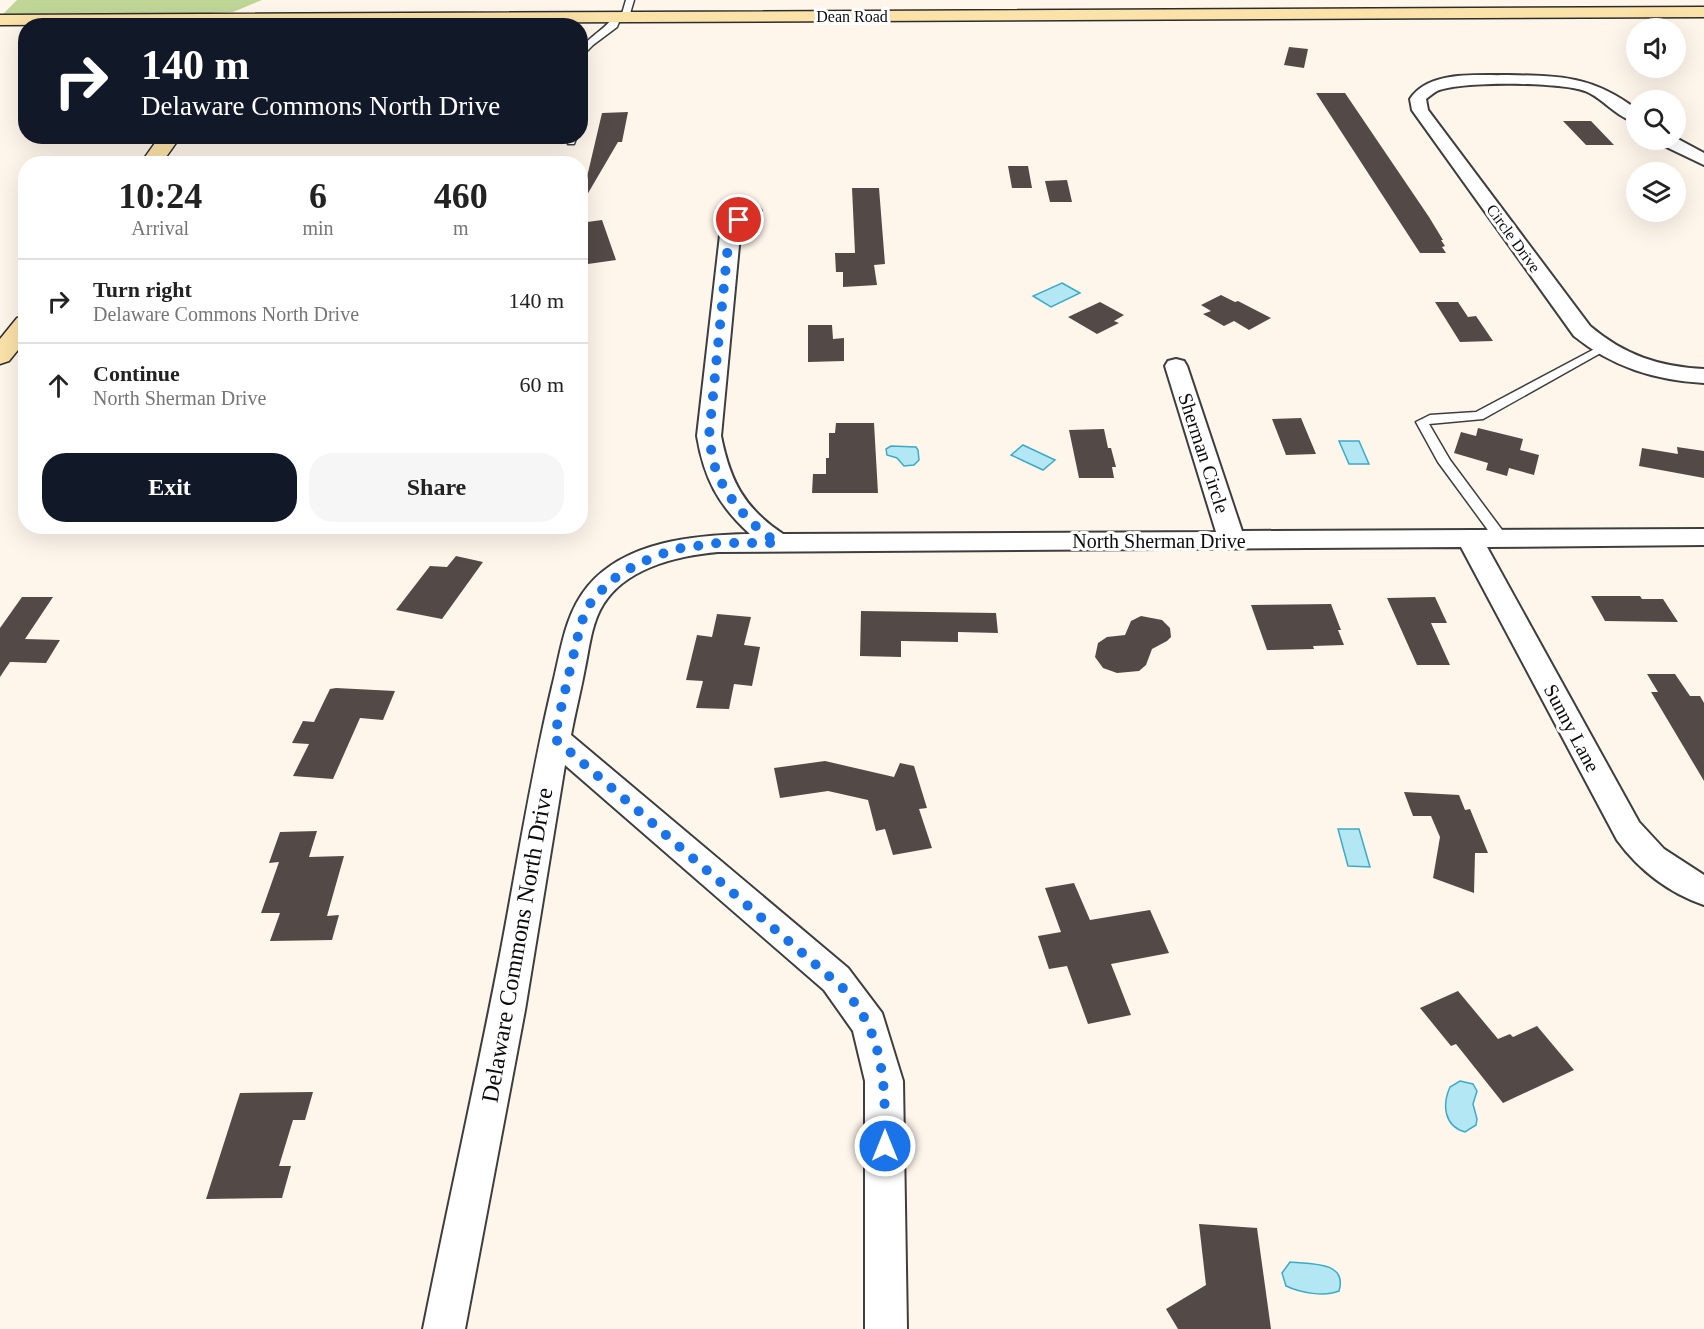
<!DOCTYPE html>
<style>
:root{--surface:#fff;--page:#f6f6f6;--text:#222;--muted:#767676;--line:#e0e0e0;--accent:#111827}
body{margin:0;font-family:"Times New Roman",serif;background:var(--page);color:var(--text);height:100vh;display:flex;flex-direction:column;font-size:22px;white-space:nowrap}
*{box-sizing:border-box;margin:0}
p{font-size:20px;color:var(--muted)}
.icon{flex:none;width:33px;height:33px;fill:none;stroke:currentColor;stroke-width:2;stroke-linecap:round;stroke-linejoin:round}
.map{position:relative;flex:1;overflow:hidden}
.side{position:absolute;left:18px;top:156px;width:570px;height:378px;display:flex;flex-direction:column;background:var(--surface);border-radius:24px;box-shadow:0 6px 24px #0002}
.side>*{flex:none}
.guide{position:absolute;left:18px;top:18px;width:570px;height:126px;border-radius:24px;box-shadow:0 6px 24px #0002;background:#111827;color:#fff;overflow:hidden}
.controls{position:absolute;left:1626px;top:18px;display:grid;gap:12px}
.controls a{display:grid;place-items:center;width:60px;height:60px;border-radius:50%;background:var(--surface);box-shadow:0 6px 24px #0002;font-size:30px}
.pin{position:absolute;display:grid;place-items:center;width:51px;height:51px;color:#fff;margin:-26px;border:3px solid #fff;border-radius:50%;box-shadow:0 2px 6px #0007}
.me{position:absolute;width:66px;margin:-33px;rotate:0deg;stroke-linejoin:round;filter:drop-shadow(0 0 4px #0008)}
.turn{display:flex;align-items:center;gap:21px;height:126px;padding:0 24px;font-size:27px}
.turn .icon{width:78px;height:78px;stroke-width:2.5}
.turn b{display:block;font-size:42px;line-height:51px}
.eta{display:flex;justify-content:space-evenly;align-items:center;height:102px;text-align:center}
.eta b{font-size:36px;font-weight:600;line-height:42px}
.cta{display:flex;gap:12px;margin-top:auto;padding:12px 24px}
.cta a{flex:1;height:69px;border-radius:24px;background:var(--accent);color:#fff;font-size:24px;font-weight:600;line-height:69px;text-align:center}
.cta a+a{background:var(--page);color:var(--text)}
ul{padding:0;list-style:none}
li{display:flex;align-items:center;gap:18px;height:84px;padding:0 24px;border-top:2px solid var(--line)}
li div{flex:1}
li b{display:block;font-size:22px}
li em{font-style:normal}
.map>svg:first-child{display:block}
.forest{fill:#c0d697}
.water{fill:#b2e7f3;stroke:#3cabc7;stroke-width:1.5}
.building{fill:#534a48}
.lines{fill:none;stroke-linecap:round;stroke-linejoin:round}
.lane-casing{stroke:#3e3e3e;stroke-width:3}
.street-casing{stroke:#3e3e3e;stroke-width:4}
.secondary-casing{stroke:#2d2d2d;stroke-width:3}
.lane{fill:#fff;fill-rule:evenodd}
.street{fill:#fff;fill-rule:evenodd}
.secondary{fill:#fbe2a8;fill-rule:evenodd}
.route{stroke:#1a73e8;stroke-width:10;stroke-dasharray:0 18}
.labels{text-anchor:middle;stroke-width:6;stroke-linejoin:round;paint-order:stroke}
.far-street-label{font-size:16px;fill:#0b0b0b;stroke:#fff}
.street-label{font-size:20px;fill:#0b0b0b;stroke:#fff}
.near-street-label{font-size:24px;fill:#0b0b0b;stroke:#fff}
</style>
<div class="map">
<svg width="1704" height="1329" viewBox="0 0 1704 1329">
<rect width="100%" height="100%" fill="#fef6eb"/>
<path class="forest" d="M 17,0 L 262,0 L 233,12 L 166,15 L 51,13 L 0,17 Z"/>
<path class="water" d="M 1062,283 L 1080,293 L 1051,307 L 1033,296 Z
M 1339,441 L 1359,441 L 1369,464 L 1349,464 Z
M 1023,445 L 1055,460 L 1043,470 L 1011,455 Z
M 891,446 L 916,447 L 918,450 L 919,460 L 914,465 L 904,466 L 897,458 L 887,455 L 886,449 Z
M 1338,829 L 1359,829 L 1370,867 L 1348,866 Z
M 1460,1081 L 1473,1084 L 1477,1091 L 1473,1104 L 1477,1119 L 1476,1125 L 1465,1132 C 1444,1126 1442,1105 1450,1087 Z
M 1290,1262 C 1310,1264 1348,1261 1339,1291 C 1324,1297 1301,1293 1286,1286 L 1282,1273 Z"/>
<path class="building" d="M 1289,47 L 1308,49 L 1304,68 L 1284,65 Z
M 1316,93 L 1345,93 L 1429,217 L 1443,240 L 1441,240 L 1445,246 L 1442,247 L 1446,253 L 1420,253 Z
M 628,112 L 622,142 L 618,142 L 587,195 L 583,194 L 602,113 Z
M 1563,121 L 1591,121 L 1614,145 L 1586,145 Z
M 1008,166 L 1028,166 L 1032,188 L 1012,188 Z
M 1067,180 L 1072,202 L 1050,202 L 1045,181 Z
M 852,188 L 879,188 L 885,264 L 874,265 L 877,285 L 843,287 L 843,272 L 836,272 L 835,253 L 855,253 Z
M 602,220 L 616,260 L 588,264 L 580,240 L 580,223 Z
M 1221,295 L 1235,302 L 1238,301 L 1271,318 L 1249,330 L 1234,321 L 1224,326 L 1203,314 L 1211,311 L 1201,305 Z
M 1100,302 L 1124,315 L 1114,321 L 1119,323 L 1097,334 L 1068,317 Z
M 1435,302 L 1458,302 L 1468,317 L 1476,316 L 1493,341 L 1460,342 Z
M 808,325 L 832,325 L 833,339 L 844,338 L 844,361 L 808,362 Z
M 1301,418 L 1316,454 L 1286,455 L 1272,419 Z
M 836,423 L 874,423 L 878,493 L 812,493 L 813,474 L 826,474 L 826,458 L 829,458 L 829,433 L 835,433 Z
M 1478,428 L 1523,439 L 1520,450 L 1539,455 L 1534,475 L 1509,468 L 1507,476 L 1486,470 L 1488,463 L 1454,453 L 1461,432 L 1476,436 Z
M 1104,429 L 1108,448 L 1111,448 L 1116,467 L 1112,467 L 1114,478 L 1079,478 L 1069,430 Z
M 1677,447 L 1704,451 L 1704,478 L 1639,466 L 1642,448 L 1678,454 Z
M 456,556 L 483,562 L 442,619 L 396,610 L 430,566 L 447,567 Z
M 1591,596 L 1640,596 L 1642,599 L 1663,599 L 1678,622 L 1605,621 Z
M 22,597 L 53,597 L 25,639 L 60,640 L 46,663 L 10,662 L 0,677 L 0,628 Z
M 1435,597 L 1447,623 L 1431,623 L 1450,665 L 1417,665 L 1387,598 Z
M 1331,604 L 1341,630 L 1338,630 L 1344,645 L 1313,646 L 1314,649 L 1267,650 L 1251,605 Z
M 861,611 L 996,613 L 998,633 L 958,632 L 958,642 L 901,641 L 901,657 L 860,656 Z
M 717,614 L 751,617 L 744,645 L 760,647 L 752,686 L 734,684 L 729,709 L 696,708 L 703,681 L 686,680 L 697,635 L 712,637 Z
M 1141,616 L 1162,620 L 1170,628 L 1171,637 L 1167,641 L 1152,649 L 1146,665 L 1139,671 L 1117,673 L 1103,668 L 1095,657 L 1098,643 L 1107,637 L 1125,635 L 1131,621 Z
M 1647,674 L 1675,674 L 1690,696 L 1700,696 L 1704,703 L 1704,781 L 1651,692 L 1658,692 Z
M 336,688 L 395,691 L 383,720 L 360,718 L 333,779 L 293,776 L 309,744 L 292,743 L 303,721 L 314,722 L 330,689 Z
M 825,761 L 894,777 L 900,763 L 914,766 L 927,808 L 919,809 L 932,848 L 893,855 L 885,829 L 876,831 L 868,800 L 828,791 L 780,798 L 774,768 Z
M 1404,792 L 1459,795 L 1465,810 L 1470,809 L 1488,853 L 1475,853 L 1474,893 L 1433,878 L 1440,837 L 1431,816 L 1413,816 Z
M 317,831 L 309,857 L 344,856 L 327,916 L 339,915 L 332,940 L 270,941 L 280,913 L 261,913 L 279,862 L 269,863 L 280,832 Z
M 1074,883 L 1090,920 L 1150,910 L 1169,953 L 1111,964 L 1131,1015 L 1088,1024 L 1067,966 L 1049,969 L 1038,936 L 1061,932 L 1045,888 Z
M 1458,991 L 1498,1039 L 1510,1034 L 1513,1037 L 1537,1026 L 1574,1070 L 1503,1103 L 1456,1044 L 1451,1046 L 1420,1008 Z
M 313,1092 L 305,1120 L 293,1120 L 279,1166 L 291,1166 L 282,1198 L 206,1199 L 240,1093 Z
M 1199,1224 L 1257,1228 L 1271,1329 L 1178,1329 L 1166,1309 L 1206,1285 Z"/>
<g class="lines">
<defs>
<path id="lane" d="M 626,0 L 634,0 L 629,17 L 625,19 L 621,17 Z
M 614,15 L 621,17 L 617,27 L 593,45 L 580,58 C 580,38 606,32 614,15 Z
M 567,136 L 577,136 L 574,144 L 568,144 Z
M 1602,345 L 1606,346 L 1606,350 L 1483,419 L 1429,424 L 1450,460 L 1508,538 L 1506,541 L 1496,541 L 1438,462 L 1416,422 L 1430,415 L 1476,412 Z"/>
<path id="street" d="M 1507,75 C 1561,76 1592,76 1636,109 L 1636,122 C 1617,118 1603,98 1585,91 C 1559,82 1462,81 1437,91 C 1433,93 1430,96 1426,99 L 1428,110 L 1590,326 C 1624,355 1660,367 1704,369 L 1704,383 C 1655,380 1612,367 1574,336 L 1412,110 L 1410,99 C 1429,70 1477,76 1507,75 Z
M 1676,138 L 1704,153 L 1704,165 L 1660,144 L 1657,140 Z
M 751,205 L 758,207 L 761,211 L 748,222 L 740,235 L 721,436 C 730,481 744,508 783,534 L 1216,532 L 1165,366 L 1168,361 L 1176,359 L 1184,361 L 1187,366 L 1242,531 L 1704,529 L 1704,545 L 1487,547 L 1639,822 L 1664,849 L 1704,875 L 1704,905 C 1669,893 1639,870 1617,840 L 1461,547 L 718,552 C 675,556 621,569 600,610 C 591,628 589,649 585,668 C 581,690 575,713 571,735 L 848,968 L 882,1013 L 903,1081 L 907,1329 L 865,1329 L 865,1081 L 853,1031 L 824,990 L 565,765 L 525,1010 L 465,1329 L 423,1329 C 448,1204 476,1080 500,955 C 517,865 531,775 552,687 C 561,652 564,615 588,586 C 626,541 695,535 750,534 C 718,505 704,478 697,436 L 720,235 L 733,214 Z"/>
<path id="secondary" d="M 1704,7 L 1704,17 L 0,25 L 0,15 Z
M 160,136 L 181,136 L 161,164 L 140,164 Z
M 26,316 L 26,340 L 9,361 L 0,364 L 0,339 L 17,318 Z"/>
</defs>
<use href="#lane" class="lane-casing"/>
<use href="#street" class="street-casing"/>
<use href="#secondary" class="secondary-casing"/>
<use href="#lane" class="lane"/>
<use href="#street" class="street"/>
<use href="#secondary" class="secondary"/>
</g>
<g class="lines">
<path class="route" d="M 739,220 L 729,235 L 709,436 C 711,445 711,455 714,464 C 723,495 751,526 778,543 L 718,543 L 675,549 L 637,564 L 612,580 L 592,600 L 581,623 L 554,738 L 845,990 C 853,1001 862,1012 868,1025 C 886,1063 885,1105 885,1146"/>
</g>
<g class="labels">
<g class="far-street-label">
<text x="852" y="22">Dean Road</text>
<text transform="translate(1514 238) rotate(54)" y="6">Circle Drive</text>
</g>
<g class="street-label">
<text transform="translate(1204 453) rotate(72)" y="7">Sherman Circle</text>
<text x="1159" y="548">North Sherman Drive</text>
<text transform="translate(1572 728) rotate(62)" y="7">Sunny Lane</text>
</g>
<g class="near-street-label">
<text transform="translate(517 945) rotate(-80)" y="8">Delaware Commons North Drive</text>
</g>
</g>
</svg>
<div class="controls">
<a><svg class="icon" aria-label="sound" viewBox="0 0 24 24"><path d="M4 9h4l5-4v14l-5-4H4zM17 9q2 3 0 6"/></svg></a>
<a><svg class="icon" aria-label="search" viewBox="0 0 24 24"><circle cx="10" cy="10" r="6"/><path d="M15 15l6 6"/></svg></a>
<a><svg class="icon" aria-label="layers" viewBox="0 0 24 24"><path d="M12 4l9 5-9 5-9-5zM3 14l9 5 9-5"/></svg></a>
</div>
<div class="pin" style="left:739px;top:220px;background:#d93025"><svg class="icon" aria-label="arrive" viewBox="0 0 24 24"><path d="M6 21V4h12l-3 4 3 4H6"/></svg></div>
<svg class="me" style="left:885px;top:1146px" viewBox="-20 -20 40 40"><circle r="17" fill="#1a73e8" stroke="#fff" stroke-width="3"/><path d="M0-11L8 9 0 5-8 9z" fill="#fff"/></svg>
<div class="guide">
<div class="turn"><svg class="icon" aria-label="right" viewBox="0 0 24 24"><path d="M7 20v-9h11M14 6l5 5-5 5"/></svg><div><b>140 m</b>Delaware Commons North Drive</div></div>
</div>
<section class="side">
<div class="eta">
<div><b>10:24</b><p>Arrival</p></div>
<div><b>6</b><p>min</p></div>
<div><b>460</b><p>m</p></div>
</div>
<ul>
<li><svg class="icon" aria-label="right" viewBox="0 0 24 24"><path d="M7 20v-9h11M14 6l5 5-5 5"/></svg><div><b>Turn right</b><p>Delaware Commons North Drive</p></div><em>140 m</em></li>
<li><svg class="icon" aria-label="ahead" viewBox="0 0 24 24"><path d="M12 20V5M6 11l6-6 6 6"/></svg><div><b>Continue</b><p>North Sherman Drive</p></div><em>60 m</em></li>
</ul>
<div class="cta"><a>Exit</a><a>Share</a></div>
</section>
</div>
